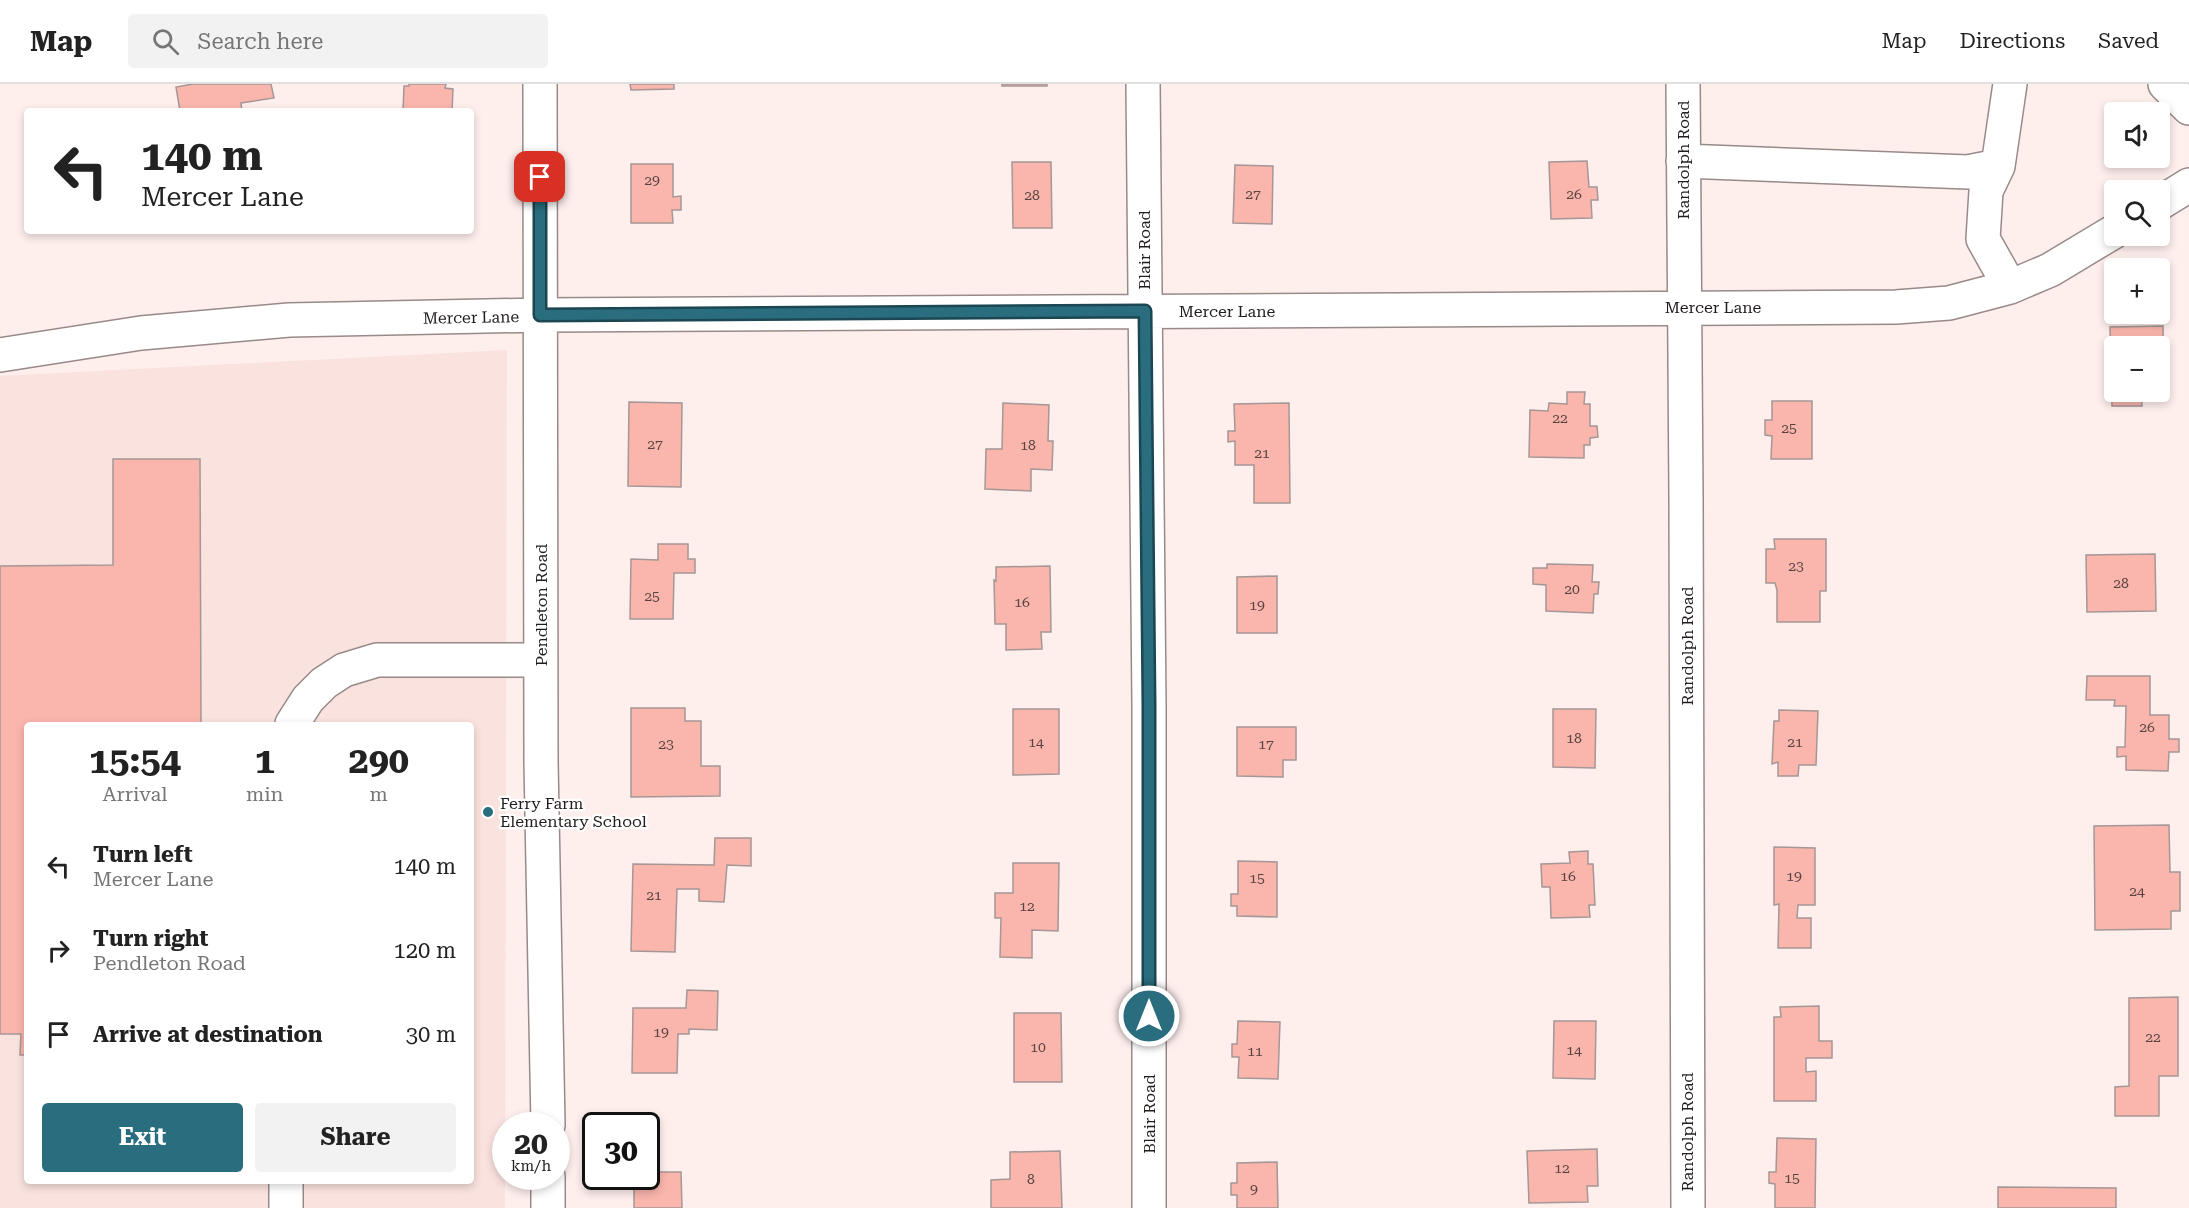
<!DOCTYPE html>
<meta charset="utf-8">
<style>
:root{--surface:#fff;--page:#f2f2f2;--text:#222;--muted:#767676;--line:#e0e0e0;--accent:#2a6d7e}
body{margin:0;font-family:"Roboto Serif",serif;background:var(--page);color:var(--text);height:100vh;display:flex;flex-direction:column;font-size:22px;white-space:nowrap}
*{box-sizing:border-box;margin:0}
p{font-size:20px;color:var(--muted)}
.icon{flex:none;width:33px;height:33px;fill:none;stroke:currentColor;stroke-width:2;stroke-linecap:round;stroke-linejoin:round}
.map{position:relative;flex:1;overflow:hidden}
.details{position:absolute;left:24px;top:638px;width:450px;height:462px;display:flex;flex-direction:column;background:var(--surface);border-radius:6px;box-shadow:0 3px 9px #0003}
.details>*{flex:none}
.guide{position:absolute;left:24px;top:24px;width:450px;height:126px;border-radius:6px;box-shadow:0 3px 9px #0003;background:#fff;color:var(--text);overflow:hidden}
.tools{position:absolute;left:2104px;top:18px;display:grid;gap:12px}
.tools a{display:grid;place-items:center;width:66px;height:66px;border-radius:6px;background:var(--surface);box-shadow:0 3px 9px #0003;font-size:30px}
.speed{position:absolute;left:492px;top:1028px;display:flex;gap:12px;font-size:30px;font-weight:700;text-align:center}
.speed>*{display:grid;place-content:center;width:78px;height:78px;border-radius:50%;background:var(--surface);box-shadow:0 3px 9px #0003;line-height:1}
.speed small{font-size:15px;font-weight:400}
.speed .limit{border:3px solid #111;border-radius:9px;background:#fff;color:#111}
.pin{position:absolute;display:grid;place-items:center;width:51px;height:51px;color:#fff;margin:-26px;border-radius:12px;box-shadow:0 3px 9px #0006}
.me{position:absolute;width:66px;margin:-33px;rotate:0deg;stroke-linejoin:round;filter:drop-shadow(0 0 4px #0008)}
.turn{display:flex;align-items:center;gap:21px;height:126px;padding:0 18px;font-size:27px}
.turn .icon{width:78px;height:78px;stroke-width:2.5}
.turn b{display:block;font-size:42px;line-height:51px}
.eta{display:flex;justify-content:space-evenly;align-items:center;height:102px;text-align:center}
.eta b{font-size:36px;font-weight:700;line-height:42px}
.cta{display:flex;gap:12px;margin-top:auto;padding:12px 18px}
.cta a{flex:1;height:69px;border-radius:6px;background:var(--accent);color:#fff;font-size:24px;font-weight:700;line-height:69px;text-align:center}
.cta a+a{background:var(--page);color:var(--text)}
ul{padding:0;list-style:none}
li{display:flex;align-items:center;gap:18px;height:84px;padding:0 18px}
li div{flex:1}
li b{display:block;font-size:22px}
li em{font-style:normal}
header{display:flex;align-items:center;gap:36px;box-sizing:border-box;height:84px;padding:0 30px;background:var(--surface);border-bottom:2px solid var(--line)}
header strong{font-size:28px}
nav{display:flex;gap:33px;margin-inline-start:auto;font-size:21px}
.search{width:420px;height:54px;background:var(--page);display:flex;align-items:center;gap:15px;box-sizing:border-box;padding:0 21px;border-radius:6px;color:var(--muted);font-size:22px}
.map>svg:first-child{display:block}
.built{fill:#fae2df;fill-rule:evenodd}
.building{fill:#fab6ad;stroke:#a49795;stroke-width:1.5}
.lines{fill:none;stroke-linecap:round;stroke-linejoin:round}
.minor-casing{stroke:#978a88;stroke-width:36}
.minor{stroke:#fff;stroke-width:33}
.route-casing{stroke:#1b4752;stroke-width:15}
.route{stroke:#2a6d7e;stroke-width:10}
.poi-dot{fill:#2a6d7e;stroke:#fff;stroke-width:2}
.labels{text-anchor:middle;stroke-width:4.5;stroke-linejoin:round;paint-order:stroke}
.number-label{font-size:14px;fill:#584340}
.street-label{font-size:16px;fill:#221d1c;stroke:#fff}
.poi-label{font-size:16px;fill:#221d1c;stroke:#fff;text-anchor:start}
</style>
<header>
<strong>Map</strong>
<div class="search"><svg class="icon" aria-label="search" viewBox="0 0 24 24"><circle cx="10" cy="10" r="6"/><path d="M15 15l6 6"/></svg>Search here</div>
<nav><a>Map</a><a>Directions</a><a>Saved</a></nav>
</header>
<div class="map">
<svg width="2189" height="1124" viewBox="0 0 2189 1124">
<rect width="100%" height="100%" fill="#feefed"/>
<path class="built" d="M 507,266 L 505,1124 L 0,1124 L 0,292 ZM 27,640 L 471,640 L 471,1096 L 27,1096 Z"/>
<path class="building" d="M 193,0 L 271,0 L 274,14 L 241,19 L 242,27 L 180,27 L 176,3 Z
M 409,0 L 446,0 L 445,4 L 453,5 L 452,27 L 403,27 L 404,2 L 409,2 Z
M 630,0 L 674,0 L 674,5 L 631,6 Z
M 1002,0 L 1047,0 L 1047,2 L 1002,2 Z
M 1587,77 L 1589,103 L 1597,103 L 1598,116 L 1591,116 L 1592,134 L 1551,135 L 1549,78 Z
M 1012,78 L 1051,78 L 1052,144 L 1013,144 Z
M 631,80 L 673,80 L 673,113 L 681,112 L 681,126 L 672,126 L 673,139 L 631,139 Z
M 1235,81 L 1273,82 L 1272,140 L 1233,139 Z
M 2163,242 L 2164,304 L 2160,304 L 2160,262 L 2115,262 L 2115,308 L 2141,308 L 2142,322 L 2112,322 L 2110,243 Z
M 1567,308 L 1585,308 L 1584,320 L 1590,320 L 1590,342 L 1597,342 L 1598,353 L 1590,354 L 1590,361 L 1584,361 L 1584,374 L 1529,373 L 1530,326 L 1548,327 L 1549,319 L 1567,320 Z
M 1772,317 L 1812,317 L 1812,375 L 1771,375 L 1772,352 L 1765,351 L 1765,336 L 1772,336 Z
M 629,318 L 682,319 L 681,403 L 628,402 Z
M 1003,319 L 1049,321 L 1048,357 L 1053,357 L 1052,386 L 1031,385 L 1031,407 L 985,405 L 986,365 L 1002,365 Z
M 1289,319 L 1290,419 L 1254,419 L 1254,381 L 1235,381 L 1235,357 L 1228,358 L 1228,347 L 1235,347 L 1234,320 Z
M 113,375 L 200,375 L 201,640 L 27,640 L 27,971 L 20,971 L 21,950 L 0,950 L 0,482 L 113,481 Z
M 1774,455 L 1826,455 L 1826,507 L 1820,507 L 1820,538 L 1777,538 L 1777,506 L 1775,499 L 1766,499 L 1766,465 L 1775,465 Z
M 658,460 L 688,460 L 688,475 L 695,475 L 695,489 L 674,489 L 673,535 L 630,535 L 631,475 L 658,476 Z
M 2155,470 L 2156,527 L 2087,528 L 2086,471 Z
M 1547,480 L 1593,481 L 1592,498 L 1599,498 L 1598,510 L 1594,510 L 1593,529 L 1546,527 L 1546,501 L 1533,500 L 1533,484 L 1547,484 Z
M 1050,482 L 1051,548 L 1041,548 L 1042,565 L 1006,566 L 1006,540 L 995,540 L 994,496 L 996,497 L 996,483 Z
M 1277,492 L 1277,549 L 1237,549 L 1237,493 Z
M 2087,592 L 2150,592 L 2150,631 L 2169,631 L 2169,655 L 2179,655 L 2179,668 L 2169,668 L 2168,687 L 2126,686 L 2126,672 L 2117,673 L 2117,663 L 2125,663 L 2126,622 L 2114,622 L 2115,616 L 2086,616 Z
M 631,624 L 685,624 L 685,637 L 701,637 L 701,682 L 720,682 L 720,712 L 631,713 Z
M 1013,625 L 1059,625 L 1059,690 L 1013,691 Z
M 1553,625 L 1596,625 L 1595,684 L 1553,683 Z
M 1779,626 L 1818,627 L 1816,681 L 1799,681 L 1798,692 L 1778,692 L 1778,678 L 1772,680 L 1774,637 L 1779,637 Z
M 1237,643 L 1296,643 L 1296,676 L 1283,676 L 1283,693 L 1237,692 Z
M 2169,741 L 2170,788 L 2180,788 L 2180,827 L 2171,827 L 2171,845 L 2095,846 L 2094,742 Z
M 715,754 L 751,754 L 751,782 L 727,781 L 724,818 L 699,817 L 699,805 L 677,805 L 675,868 L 631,867 L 633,780 L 714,781 Z
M 1774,763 L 1815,764 L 1815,821 L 1798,821 L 1797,834 L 1811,834 L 1811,864 L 1778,864 L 1779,820 L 1774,821 Z
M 1588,767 L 1588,780 L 1593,780 L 1595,821 L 1589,821 L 1590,833 L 1551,834 L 1550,803 L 1542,803 L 1541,780 L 1570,779 L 1569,768 Z
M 1238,777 L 1277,778 L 1277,833 L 1237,832 L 1237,822 L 1231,822 L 1231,810 L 1238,810 Z
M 1013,779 L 1059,779 L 1058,847 L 1032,846 L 1032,874 L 1000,873 L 1001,834 L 995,834 L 995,809 L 1013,809 Z
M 687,906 L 718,907 L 717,946 L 689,945 L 689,950 L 678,950 L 677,989 L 632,989 L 633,924 L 686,924 Z
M 2178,913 L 2178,992 L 2159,992 L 2159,1032 L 2115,1032 L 2115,1003 L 2129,1002 L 2129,914 Z
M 1819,922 L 1819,957 L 1832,957 L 1832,974 L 1806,974 L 1806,988 L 1816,987 L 1816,1017 L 1774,1017 L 1774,933 L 1781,933 L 1780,923 Z
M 1014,929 L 1061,929 L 1062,998 L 1014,998 Z
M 1238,937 L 1280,938 L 1278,995 L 1238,994 L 1239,973 L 1232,973 L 1232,960 L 1237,960 Z
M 1554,937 L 1596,937 L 1595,995 L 1553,994 Z
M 1777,1054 L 1816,1055 L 1815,1124 L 1775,1124 L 1775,1100 L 1769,1099 L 1769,1088 L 1776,1088 Z
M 1597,1065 L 1598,1102 L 1587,1102 L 1588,1118 L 1529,1119 L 1527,1067 Z
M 1060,1067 L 1062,1124 L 991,1124 L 991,1096 L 1010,1095 L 1010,1068 Z
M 1277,1078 L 1278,1124 L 1237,1124 L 1237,1111 L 1231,1111 L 1231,1099 L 1237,1099 L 1237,1079 Z
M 646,1088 L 681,1088 L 682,1124 L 634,1124 L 634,1092 L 646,1092 Z
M 1998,1103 L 2116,1104 L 2116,1124 L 1998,1124 Z"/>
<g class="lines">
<defs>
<path id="minor" d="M 540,0 L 541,678 L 548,1041
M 1143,0 L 1149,621 L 1149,1124
M 1683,0 L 1686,413 L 1688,1124
M 2010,0 L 1998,82 L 1986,107 L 1983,155 L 2010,203
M 2165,0 L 2189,24
M 1683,77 L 1968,88 L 1998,82
M 2160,119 L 2189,101
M 0,271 L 141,249 L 289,236 L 540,231 L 1896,223 L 1949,219 L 2010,203 L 2050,186 L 2115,147
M 292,640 L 308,615 L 324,599 L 344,586 L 377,576 L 541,576
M 548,1092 L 548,1124
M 286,1096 L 286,1124"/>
</defs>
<use href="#minor" class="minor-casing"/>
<use href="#minor" class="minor"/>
</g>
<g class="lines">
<defs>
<path id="route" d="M 540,93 L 540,231 L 1145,227 L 1149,621 L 1149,932"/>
</defs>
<use href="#route" class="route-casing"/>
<use href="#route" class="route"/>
</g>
<circle class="poi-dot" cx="488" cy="728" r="6"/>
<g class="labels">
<g class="number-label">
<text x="652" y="101">29</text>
<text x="1253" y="115">27</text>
<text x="1574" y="115">26</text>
<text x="1032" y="116">28</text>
<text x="1560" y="339">22</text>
<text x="1789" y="349">25</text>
<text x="655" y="365">27</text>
<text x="1028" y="366">18</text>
<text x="1262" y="374">21</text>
<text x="1796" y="487">23</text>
<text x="2121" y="504">28</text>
<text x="1572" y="510">20</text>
<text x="652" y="517">25</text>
<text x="1022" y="523">16</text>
<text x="1257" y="526">19</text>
<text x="2147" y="648">26</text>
<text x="1574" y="659">18</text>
<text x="1036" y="663">14</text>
<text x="1795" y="663">21</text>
<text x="666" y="665">23</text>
<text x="1266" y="665">17</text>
<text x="1568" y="797">16</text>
<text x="1794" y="797">19</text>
<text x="1257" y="799">15</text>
<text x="2137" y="812">24</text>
<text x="654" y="816">21</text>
<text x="1027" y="827">12</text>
<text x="661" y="953">19</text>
<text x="2153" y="958">22</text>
<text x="1038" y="968">10</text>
<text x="1574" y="971">14</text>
<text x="1255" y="972">11</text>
<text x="1562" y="1089">12</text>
<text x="1792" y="1099">15</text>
<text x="1031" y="1100">8</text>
<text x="1254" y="1110">9</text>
</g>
<g class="street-label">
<text transform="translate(1683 76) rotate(-90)" y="6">Randolph Road</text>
<text transform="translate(1144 166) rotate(-90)" y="6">Blair Road</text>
<text x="1713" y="229">Mercer Lane</text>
<text x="1227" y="233">Mercer Lane</text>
<text transform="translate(471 233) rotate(-1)" y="6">Mercer Lane</text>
<text transform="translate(541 521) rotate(-90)" y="6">Pendleton Road</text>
<text transform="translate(1687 562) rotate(-90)" y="6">Randolph Road</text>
<text transform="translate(1149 1030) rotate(-90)" y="6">Blair Road</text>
<text transform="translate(1687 1048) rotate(-90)" y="6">Randolph Road</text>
</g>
<g class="poi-label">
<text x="500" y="725">Ferry Farm<tspan x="500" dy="18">Elementary School</tspan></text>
</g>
</g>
</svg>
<div class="tools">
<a><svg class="icon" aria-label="sound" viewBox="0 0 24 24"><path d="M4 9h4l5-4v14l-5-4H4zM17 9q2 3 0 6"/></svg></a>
<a><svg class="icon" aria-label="search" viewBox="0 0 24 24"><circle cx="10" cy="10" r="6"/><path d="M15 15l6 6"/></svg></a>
<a>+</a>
<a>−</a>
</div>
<div class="speed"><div>20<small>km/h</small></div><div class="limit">30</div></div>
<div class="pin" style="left:540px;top:93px;background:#d93025"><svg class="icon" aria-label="arrive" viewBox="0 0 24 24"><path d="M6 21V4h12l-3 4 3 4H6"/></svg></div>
<svg class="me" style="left:1149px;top:932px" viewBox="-20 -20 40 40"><circle r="17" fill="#2a6d7e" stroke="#fff" stroke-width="3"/><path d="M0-11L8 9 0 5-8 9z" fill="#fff"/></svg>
<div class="guide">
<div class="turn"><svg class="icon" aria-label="left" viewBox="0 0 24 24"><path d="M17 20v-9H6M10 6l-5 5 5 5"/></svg><div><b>140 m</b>Mercer Lane</div></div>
</div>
<section class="details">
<div class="eta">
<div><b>15:54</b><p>Arrival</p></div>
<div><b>1</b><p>min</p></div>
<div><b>290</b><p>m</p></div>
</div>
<ul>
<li><svg class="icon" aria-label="left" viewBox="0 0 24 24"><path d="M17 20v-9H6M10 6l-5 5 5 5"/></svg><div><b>Turn left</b><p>Mercer Lane</p></div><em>140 m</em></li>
<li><svg class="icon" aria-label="right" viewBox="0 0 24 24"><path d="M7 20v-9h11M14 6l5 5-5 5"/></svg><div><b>Turn right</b><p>Pendleton Road</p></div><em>120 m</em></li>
<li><svg class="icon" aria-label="arrive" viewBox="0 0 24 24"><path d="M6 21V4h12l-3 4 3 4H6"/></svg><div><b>Arrive at destination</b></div><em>30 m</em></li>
</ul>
<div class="cta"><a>Exit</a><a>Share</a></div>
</section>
</div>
